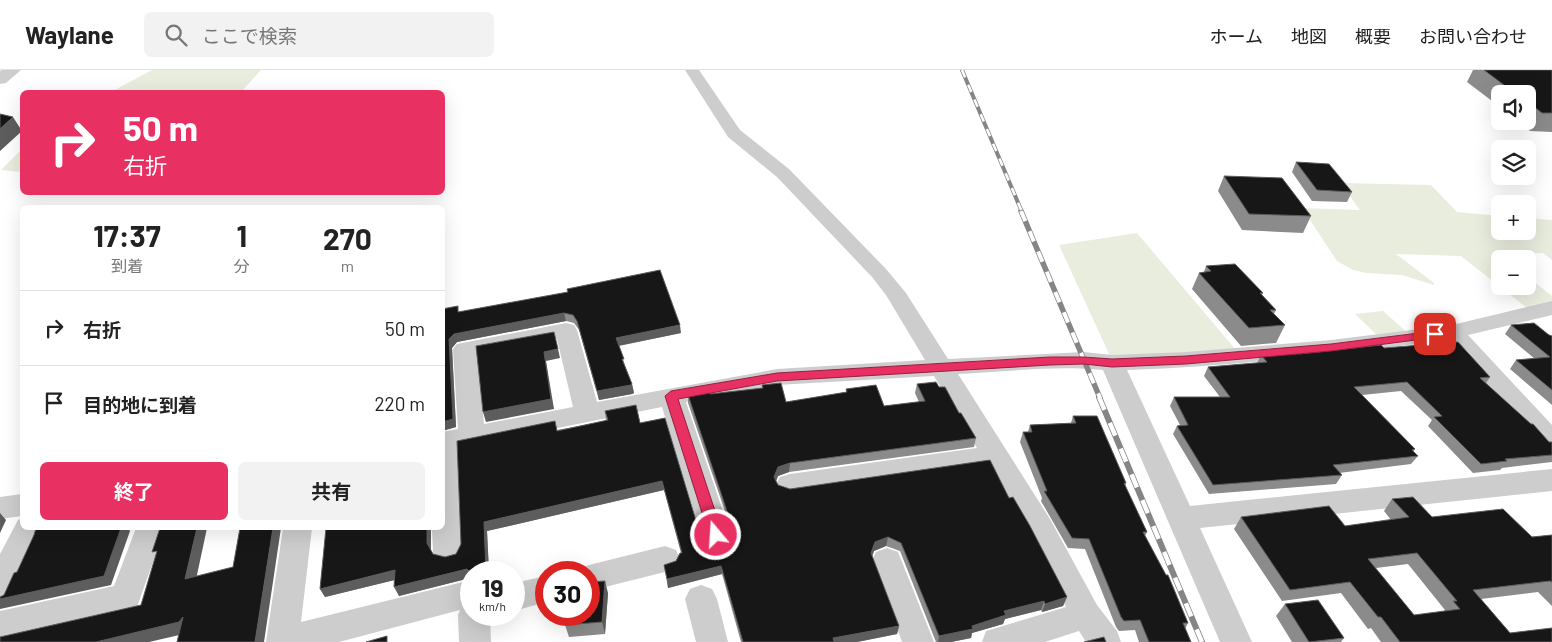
<!DOCTYPE html>
<html lang="ja">
<meta charset="utf-8">
<style>
:root{--surface:#fff;--page:#f2f2f2;--text:#222;--muted:#767676;--line:#e0e0e0;--accent:#e93062}
body{margin:0;font-family:Barlow,"Noto Sans JP",sans-serif;background:var(--page);color:var(--text);height:100vh;display:flex;flex-direction:column;font-size:19px;white-space:nowrap}
*{box-sizing:border-box;margin:0}
p{font-size:16px;color:var(--muted)}
.icon{flex:none;width:28px;height:28px;fill:none;stroke:currentColor;stroke-width:2;stroke-linecap:round;stroke-linejoin:round}
.map{position:relative;flex:1;overflow:hidden}
.side{position:absolute;left:20px;top:135px;width:425px;height:325px;display:flex;flex-direction:column;background:var(--surface);border-radius:8px;box-shadow:0 5px 20px #0002}
.side>*{flex:none}
.guide{position:absolute;left:20px;top:20px;width:425px;height:105px;border-radius:8px;box-shadow:0 5px 20px #0002;background:#e93062;color:#fff;overflow:hidden}
.controls{position:absolute;left:1491px;top:15px;display:grid;gap:10px}
.controls a{display:grid;place-items:center;width:45px;height:45px;border-radius:8px;background:var(--surface);box-shadow:0 5px 20px #0002;font-size:25px}
.speed{position:absolute;left:460px;top:491px;display:flex;gap:10px;font-size:25px;font-weight:700;text-align:center}
.speed>*{display:grid;place-content:center;width:65px;height:65px;border-radius:50%;background:var(--surface);box-shadow:0 5px 20px #0002;line-height:1}
.speed small{font-size:12px;font-weight:400}
.speed .limit{border:8px solid #d22;background:#fff;color:#111}
.pin{position:absolute;display:grid;place-items:center;width:42px;height:42px;color:#fff;margin:-21px;border-radius:10px;box-shadow:0 2px 8px #0006}
.me{position:absolute;width:55px;margin:-28px;rotate:342deg;stroke-linejoin:round;filter:drop-shadow(0 0 4px #0008)}
.turn{display:flex;align-items:center;gap:18px;height:105px;padding:0 20px;font-size:22px}
.turn .icon{width:65px;height:65px;stroke-width:2.5}
.turn b{display:block;font-size:35px;line-height:42px}
.eta{display:flex;justify-content:space-evenly;align-items:center;height:85px;text-align:center}
.eta b{font-size:30px;font-weight:700;line-height:35px}
.button{display:flex;gap:10px;margin-top:auto;padding:10px 20px}
.button a{flex:1;height:58px;border-radius:8px;background:var(--accent);color:#fff;font-size:20px;font-weight:700;line-height:58px;text-align:center}
.button a+a{background:var(--page);color:var(--text)}
ul{padding:0;list-style:none}
li{display:flex;align-items:center;gap:15px;height:75px;padding:0 20px;border-top:1px solid var(--line)}
li div{flex:1}
li b{display:block;font-size:19px}
li em{font-style:normal}
header{display:flex;align-items:center;gap:30px;box-sizing:border-box;height:70px;padding:0 25px;background:var(--surface);border-bottom:1px solid var(--line)}
header strong{font-size:24px}
nav{display:flex;gap:28px;margin-inline-start:auto;font-size:18px}
.search{width:350px;height:45px;background:var(--page);display:flex;align-items:center;gap:12px;box-sizing:border-box;padding:0 18px;border-radius:8px;color:var(--muted);font-size:19px}
.map>svg:first-child{display:block}
.green{fill:#e9edde}
.lines{fill:none;stroke-linecap:round;stroke-linejoin:round}
.minor{fill:#cdcdcd;fill-rule:evenodd}
.tertiary{fill:#cdcdcd;fill-rule:evenodd}
.rail-far2-casing{stroke:#858585;stroke-width:4}
.rail-far1-casing{stroke:#858585;stroke-width:5.5}
.rail-casing{stroke:#858585;stroke-width:6}
.rail-far2{stroke:#fff;stroke-width:2.5;stroke-dasharray:8;stroke-linecap:butt}
.rail-far1{stroke:#fff;stroke-width:4;stroke-dasharray:11;stroke-linecap:butt}
.rail{stroke:#fff;stroke-width:4.5;stroke-dasharray:14;stroke-linecap:butt}
.wall{fill:#8b8b8b;fill-rule:evenodd}
.shaded-wall{fill:#5d5d5d}
.building{fill:#171717;stroke:#5d5d5d;fill-rule:evenodd}
.route{fill:#e93062;stroke:#971f40}
</style>
<header>
<strong>Waylane</strong>
<div class="search"><svg class="icon" aria-label="search" viewBox="0 0 24 24"><circle cx="10" cy="10" r="6"/><path d="M15 15l6 6"/></svg>ここで検索</div>
<nav><a>ホーム</a><a>地図</a><a>概要</a><a>お問い合わせ</a></nav>
</header>
<div class="map">
<svg width="1552" height="572" viewBox="0 0 1552 572">
<rect width="100%" height="100%" fill="#fff"/>
<path class="green" d="M 152,0 L 261,0 L 241,22 L 111,22 Z
M 22,79 L 22,102 L 1,100 Z
M 1340,113 L 1431,115 L 1457,142 L 1500,146 L 1500,161 L 1528,161 L 1528,148 L 1552,150 L 1552,190 L 1543,183 L 1501,185 L 1504,189 L 1500,189 L 1500,216 L 1528,216 L 1528,207 L 1552,226 L 1552,233 L 1527,238 L 1461,186 L 1396,184 L 1434,213 L 1434,215 L 1402,205 L 1367,203 L 1353,200 L 1337,191 L 1302,138 L 1360,140 Z
M 1137,163 L 1236,280 L 1110,286 L 1059,175 Z
M 1383,241 L 1409,264 L 1379,267 L 1355,244 Z"/>
<g class="lines">
<path class="minor" d="M 685,0 L 699,0 L 740,60 L 789,99 L 886,199 L 906,223 L 948,289 L 1084,282 L 1112,285 L 1186,282 L 1331,270 L 1452,255 L 1552,231 L 1552,245 L 1468,265 L 1552,355 L 1552,382 L 1543,379 L 1446,270 C 1340,284 1234,296 1127,300 L 1190,436 L 1552,399 L 1552,421 L 1200,458 L 1252,572 L 1220,572 L 1103,300 C 1055,295 1006,302 958,304 L 1050,449 L 1097,535 L 1117,561 L 1121,572 L 1086,572 L 1079,561 L 1045,572 L 982,572 L 986,561 L 1066,537 L 1029,464 L 989,397 L 790,426 L 780,423 L 776,415 L 780,407 L 790,404 L 977,378 L 934,306 L 777,315 L 686,332 L 731,465 L 726,474 L 716,477 L 706,474 L 701,465 L 662,337 L 458,378 L 463,482 L 459,491 L 448,494 L 437,491 L 433,482 L 432,458 L 442,458 L 442,362 L 458,359 L 453,279 L 457,274 L 566,253 L 574,255 L 577,260 L 597,332 L 777,299 L 925,290 L 886,225 L 872,207 L 777,107 L 728,67 ZM 557,269 L 573,337 L 484,354 L 477,284 Z
M 22,424 L 22,446 L 0,449 L 0,427 Z
M 22,448 L 22,458 L 43,458 L 11,533 L 0,537 L 0,484 L 18,450 Z
M 136,458 L 165,458 L 137,537 L 0,569 L 0,541 L 114,516 Z
M 283,458 L 312,458 L 301,552 L 471,510 L 471,545 L 490,545 L 491,572 L 459,572 L 458,545 L 460,540 L 339,572 L 266,572 Z
M 665,476 L 676,480 L 680,489 L 676,498 L 665,502 L 589,521 L 589,502 L 576,502 L 578,499 L 589,495 Z
M 887,478 L 898,482 L 934,572 L 902,572 L 872,491 L 876,482 Z
M 546,506 L 546,532 L 514,541 L 514,513 Z
M 701,515 L 712,519 L 717,529 L 728,572 L 696,572 L 685,529 L 690,519 Z"/>
<path class="tertiary" d="M 2,0 L 21,0 L 6,13 L 0,14 L 0,1 Z"/>
<defs>
<path id="rail-far2" d="M 962,0 L 1022,142"/>
<path id="rail-far1" d="M 1021,141 L 1100,328"/>
<path id="rail" d="M 1099,327 L 1202,572"/>
</defs>
<use href="#rail-far2" class="rail-far2-casing"/>
<use href="#rail-far1" class="rail-far1-casing"/>
<use href="#rail" class="rail-casing"/>
<use href="#rail-far2" class="rail-far2"/>
<use href="#rail-far1" class="rail-far1"/>
<use href="#rail" class="rail"/>
</g>
<path class="wall" d="M 1473,0 L 1552,0 L 1552,62 L 1530,61 L 1518,51 L 1528,51 L 1528,24 L 1500,24 L 1500,37 L 1467,12 Z
M 1296,92 L 1352,122 L 1347,132 L 1312,131 L 1292,102 Z
M 1224,106 L 1311,146 L 1303,163 L 1242,160 L 1218,121 Z
M 1206,196 L 1263,223 L 1262,225 L 1276,240 L 1274,244 L 1285,255 L 1276,273 L 1241,276 L 1192,219 L 1199,203 L 1204,202 Z
M 568,222 L 681,263 L 619,276 L 625,296 L 632,314 L 634,323 L 632,324 L 599,330 L 579,260 L 574,253 L 566,251 L 457,272 L 452,278 L 456,357 L 442,361 L 442,239 L 460,242 Z
M 1511,255 L 1552,266 L 1552,335 L 1510,299 L 1516,290 L 1535,289 L 1505,264 Z
M 1384,278 L 1490,307 L 1486,313 L 1549,372 L 1552,372 L 1552,392 L 1502,398 L 1500,400 L 1473,403 L 1428,356 L 1432,350 L 1401,321 L 1362,325 L 1415,379 L 1413,382 L 1418,386 L 1411,394 L 1339,403 L 1342,405 L 1336,414 L 1209,424 L 1173,364 L 1177,356 L 1180,355 L 1170,336 L 1174,327 L 1220,327 L 1204,306 L 1208,297 L 1257,293 L 1261,285 L 1299,284 Z
M 917,314 L 939,317 L 959,343 L 976,368 L 974,377 L 789,402 L 778,406 L 776,411 L 778,415 L 790,419 L 1009,428 L 1067,527 L 1063,536 L 1042,542 L 1041,540 L 1005,549 L 1003,554 L 972,563 L 971,568 L 951,572 L 936,572 L 900,481 L 886,476 L 874,481 L 872,486 L 899,556 L 897,564 L 857,572 L 741,572 L 722,504 L 668,518 L 664,495 L 676,491 L 681,483 L 664,420 L 487,461 L 489,502 L 471,502 L 471,512 L 470,508 L 399,526 L 394,510 L 325,527 L 320,519 L 430,458 L 431,481 L 433,484 L 445,487 L 456,484 L 557,360 L 606,351 L 605,341 L 640,353 L 705,467 L 716,470 L 727,466 L 731,459 L 688,333 L 688,325 L 710,324 L 762,318 L 762,315 L 786,332 L 846,322 L 846,319 L 884,336 L 919,332 L 915,323 Z
M 1073,346 L 1126,413 L 1125,416 L 1147,462 L 1145,466 L 1188,553 L 1185,559 L 1191,572 L 1139,572 L 1135,560 L 1119,561 L 1116,557 L 1085,479 L 1068,478 L 1041,431 L 1042,428 L 1020,372 L 1023,362 L 1028,362 L 1030,355 L 1071,353 Z
M 1392,429 L 1432,447 L 1532,467 L 1552,465 L 1552,536 L 1538,522 L 1481,529 L 1510,563 L 1552,572 L 1381,572 L 1371,558 L 1368,559 L 1341,523 L 1282,531 L 1234,459 L 1241,447 L 1345,456 L 1391,450 L 1384,441 ZM 1408,494 L 1445,540 L 1443,542 L 1414,545 L 1376,498 Z
M 608,523 L 605,564 L 569,567 L 565,555 Z
M 1285,534 L 1344,568 L 1341,572 L 1292,572 L 1276,546 Z"/>
<path class="shaded-wall" d="M 13,47 L 22,61 L 0,81 L 0,59 Z
M 564,243 L 566,251 L 457,272 L 452,278 L 456,357 L 442,361 L 442,352 L 449,269 L 454,264 Z
M 680,255 L 681,263 L 617,276 L 616,268 Z
M 558,279 L 560,288 L 546,291 L 554,339 L 486,352 L 483,342 L 544,282 Z
M 632,314 L 634,323 L 632,324 L 599,330 L 597,321 Z
M 790,393 L 789,402 L 778,406 L 774,416 L 774,407 L 778,397 Z
M 662,411 L 664,420 L 487,461 L 489,502 L 486,502 L 484,452 Z
M 0,443 L 6,450 L 0,463 Z
M 121,458 L 128,458 L 130,461 L 111,515 L 0,539 L 0,529 Z
M 197,458 L 207,458 L 194,519 L 185,509 Z
M 273,458 L 281,458 L 264,572 L 255,572 Z
M 427,458 L 431,458 L 431,482 L 427,473 Z
M 888,467 L 886,476 L 874,481 L 870,492 L 871,483 L 875,472 Z
M 721,496 L 722,504 L 668,518 L 667,509 Z
M 467,499 L 470,507 L 471,507 L 471,512 L 470,508 L 399,526 L 394,517 Z
M 395,500 L 399,509 L 325,527 L 320,519 Z
M 605,511 L 608,523 L 605,564 L 602,552 Z
M 1067,527 L 1063,536 L 1042,542 L 1045,534 Z
M 1044,531 L 1041,540 L 1005,549 L 1003,554 L 972,563 L 971,568 L 951,572 L 938,572 L 939,566 L 972,556 L 1004,541 Z
M 183,547 L 188,563 L 149,572 L 96,572 Z
M 899,556 L 897,564 L 857,572 L 832,572 L 833,568 Z"/>
<path class="building" d="M 1484,0 L 1552,0 L 1552,43 L 1542,43 L 1528,32 L 1528,24 L 1516,24 Z
M 0,44 L 13,47 L 0,59 Z
M 1296,92 L 1329,94 L 1352,122 L 1317,120 Z
M 1224,106 L 1282,108 L 1311,146 L 1249,144 Z
M 1235,194 L 1263,223 L 1260,223 L 1276,240 L 1270,240 L 1285,255 L 1249,258 L 1199,203 L 1211,201 L 1206,196 Z
M 660,200 L 680,255 L 616,268 L 624,289 L 622,289 L 632,314 L 631,315 L 597,321 L 577,251 L 573,245 L 564,243 L 454,264 L 449,269 L 453,349 L 442,352 L 442,239 L 458,236 L 458,242 L 568,222 L 567,219 Z
M 1534,253 L 1549,265 L 1552,266 L 1552,320 L 1516,290 L 1550,287 L 1511,255 Z
M 554,262 L 558,279 L 544,282 L 551,329 L 483,342 L 476,276 Z
M 1458,272 L 1490,307 L 1480,308 L 1531,354 L 1533,354 L 1549,372 L 1552,372 L 1552,385 L 1505,389 L 1507,391 L 1481,394 L 1434,347 L 1442,346 L 1407,312 L 1354,317 L 1415,379 L 1412,380 L 1418,386 L 1333,395 L 1342,405 L 1213,415 L 1177,356 L 1188,355 L 1174,327 L 1230,327 L 1208,297 L 1267,292 L 1261,285 L 1297,282 L 1299,284 L 1381,275 L 1384,278 Z
M 936,312 L 939,317 L 945,317 L 959,343 L 961,343 L 976,368 L 790,393 L 778,397 L 774,407 L 778,415 L 790,419 L 990,390 L 1009,428 L 1013,427 L 1030,456 L 1067,527 L 1045,534 L 1044,531 L 1004,541 L 1006,545 L 972,556 L 973,559 L 939,566 L 901,473 L 888,467 L 875,472 L 871,483 L 899,556 L 833,568 L 834,572 L 743,572 L 721,496 L 667,509 L 664,495 L 676,491 L 680,483 L 682,483 L 662,411 L 484,452 L 486,502 L 471,502 L 471,507 L 469,507 L 469,501 L 467,499 L 394,517 L 395,500 L 320,519 L 326,458 L 427,458 L 427,473 L 433,484 L 445,487 L 456,484 L 461,474 L 457,371 L 555,351 L 557,361 L 608,350 L 605,341 L 636,335 L 640,353 L 665,348 L 698,457 L 705,467 L 716,470 L 727,466 L 732,456 L 688,325 L 709,321 L 710,324 L 763,318 L 762,315 L 781,313 L 786,332 L 847,322 L 846,319 L 876,315 L 884,336 L 925,331 L 917,314 Z
M 1073,346 L 1097,346 L 1126,413 L 1124,413 L 1147,462 L 1143,462 L 1166,505 L 1168,505 L 1188,553 L 1183,553 L 1191,572 L 1149,572 L 1140,550 L 1124,551 L 1121,547 L 1089,469 L 1072,468 L 1044,421 L 1047,421 L 1023,362 L 1032,362 L 1030,355 L 1076,353 Z
M 1413,427 L 1432,447 L 1503,439 L 1532,467 L 1552,465 L 1552,512 L 1550,511 L 1473,520 L 1510,563 L 1552,558 L 1552,572 L 1400,572 L 1381,547 L 1378,547 L 1350,512 L 1290,520 L 1241,447 L 1329,436 L 1345,456 L 1409,447 L 1392,429 ZM 1417,483 L 1457,531 L 1453,531 L 1460,539 L 1414,545 L 1368,489 Z
M 36,458 L 121,458 L 104,506 L 0,529 L 0,527 L 4,525 L 14,503 L 17,502 L 34,465 Z
M 160,458 L 197,458 L 185,509 L 233,497 L 240,458 L 273,458 L 255,572 L 177,572 L 183,547 L 179,552 L 96,572 L 0,572 L 0,567 L 141,535 L 157,481 L 152,482 Z
M 605,511 L 602,552 L 565,555 L 566,545 L 589,545 L 589,512 Z
M 1318,530 L 1344,568 L 1309,572 L 1285,534 Z
M 387,566 L 387,572 L 366,572 Z
M 1104,567 L 1106,572 L 1084,572 Z"/>
<path class="route" d="M 1435,261 L 1439,262 L 1440,264 L 1439,267 L 1331,281 L 1186,294 L 1112,297 L 1084,294 L 1050,295 L 777,311 L 678,329 L 723,465 L 721,469 L 716,471 L 711,469 L 709,465 L 665,326 L 671,321 L 777,303 L 1050,287 L 1084,287 L 1112,289 L 1186,286 L 1331,274 Z"/>
</svg>
<div class="controls">
<a><svg class="icon" aria-label="sound" viewBox="0 0 24 24"><path d="M4 9h4l5-4v14l-5-4H4zM17 9q2 3 0 6"/></svg></a>
<a><svg class="icon" aria-label="layers" viewBox="0 0 24 24"><path d="M12 4l9 5-9 5-9-5zM3 14l9 5 9-5"/></svg></a>
<a>+</a>
<a>−</a>
</div>
<div class="speed"><div>19<small>km/h</small></div><div class="limit">30</div></div>
<div class="pin" style="left:1435px;top:264px;background:#d93025"><svg class="icon" aria-label="arrive" viewBox="0 0 24 24"><path d="M6 21V4h12l-3 4 3 4H6"/></svg></div>
<svg class="me" style="left:716px;top:465px" viewBox="-20 -20 40 40"><circle r="17" fill="#e93062" stroke="#fff" stroke-width="3"/><path d="M0-11L8 9 0 5-8 9z" fill="#fff"/></svg>
<div class="guide">
<div class="turn"><svg class="icon" aria-label="right" viewBox="0 0 24 24"><path d="M7 20v-9h11M14 6l5 5-5 5"/></svg><div><b>50 m</b>右折</div></div>
</div>
<section class="side">
<div class="eta">
<div><b>17:37</b><p>到着</p></div>
<div><b>1</b><p>分</p></div>
<div><b>270</b><p>m</p></div>
</div>
<ul>
<li><svg class="icon" aria-label="right" viewBox="0 0 24 24"><path d="M7 20v-9h11M14 6l5 5-5 5"/></svg><div><b>右折</b></div><em>50 m</em></li>
<li><svg class="icon" aria-label="arrive" viewBox="0 0 24 24"><path d="M6 21V4h12l-3 4 3 4H6"/></svg><div><b>目的地に到着</b></div><em>220 m</em></li>
</ul>
<div class="button"><a>終了</a><a>共有</a></div>
</section>
</div>
